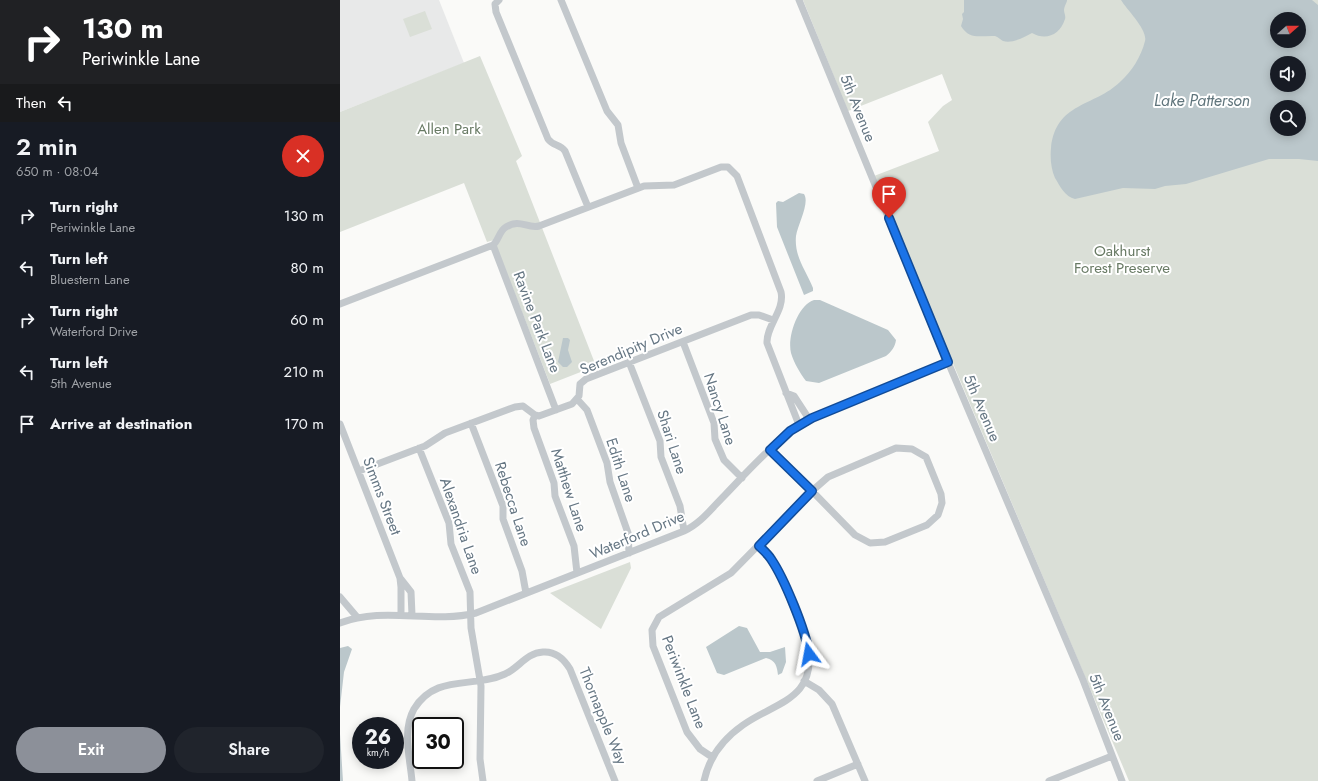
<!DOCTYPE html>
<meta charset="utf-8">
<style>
:root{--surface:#171b24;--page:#20242c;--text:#f1f3f6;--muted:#9ea1a6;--accent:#8c9099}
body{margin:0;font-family:Jost,sans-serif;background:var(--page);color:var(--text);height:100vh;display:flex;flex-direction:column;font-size:15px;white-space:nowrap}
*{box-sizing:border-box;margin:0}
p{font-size:13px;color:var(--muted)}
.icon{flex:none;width:22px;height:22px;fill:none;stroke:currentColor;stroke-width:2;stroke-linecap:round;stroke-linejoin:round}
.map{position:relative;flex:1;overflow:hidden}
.details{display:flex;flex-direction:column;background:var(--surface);width:340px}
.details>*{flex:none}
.hud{background:#202124;color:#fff;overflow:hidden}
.needle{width:26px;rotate:69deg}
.buttons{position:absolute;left:930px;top:12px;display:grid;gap:8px}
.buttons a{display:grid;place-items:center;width:36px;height:36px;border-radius:50%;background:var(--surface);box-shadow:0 2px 10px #0003;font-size:20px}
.speed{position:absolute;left:12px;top:717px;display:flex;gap:8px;font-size:20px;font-weight:700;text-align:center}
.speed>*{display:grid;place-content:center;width:52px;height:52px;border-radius:50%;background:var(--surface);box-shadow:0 2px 10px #0003;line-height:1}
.speed small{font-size:10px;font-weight:400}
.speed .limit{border:2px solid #111;border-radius:6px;background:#fff;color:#111}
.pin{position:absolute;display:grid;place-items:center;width:34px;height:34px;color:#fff;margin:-41px -17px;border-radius:50% 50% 50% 0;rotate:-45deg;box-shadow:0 0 4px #0007}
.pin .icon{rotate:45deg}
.me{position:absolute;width:44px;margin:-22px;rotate:347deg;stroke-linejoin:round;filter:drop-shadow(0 0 3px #0008)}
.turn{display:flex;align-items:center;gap:14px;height:84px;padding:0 16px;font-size:18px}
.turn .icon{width:52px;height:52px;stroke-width:2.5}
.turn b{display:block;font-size:28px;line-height:34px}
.then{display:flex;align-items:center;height:38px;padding:0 16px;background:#0003;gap:8px;font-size:15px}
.round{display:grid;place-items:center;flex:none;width:42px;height:42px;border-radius:21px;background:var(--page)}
.summary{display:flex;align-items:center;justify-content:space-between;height:68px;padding:0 16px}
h1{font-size:24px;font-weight:600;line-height:30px}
.primary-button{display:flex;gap:8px;margin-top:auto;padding:8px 16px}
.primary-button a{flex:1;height:46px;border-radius:24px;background:var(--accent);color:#fff;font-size:16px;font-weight:600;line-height:46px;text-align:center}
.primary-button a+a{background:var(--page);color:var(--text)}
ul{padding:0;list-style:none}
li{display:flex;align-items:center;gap:12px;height:52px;padding:0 16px}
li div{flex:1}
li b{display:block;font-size:15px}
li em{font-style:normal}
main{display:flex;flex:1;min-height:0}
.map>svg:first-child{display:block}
.built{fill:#e8e9e9}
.green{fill:#dadfd7;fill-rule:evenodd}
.water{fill:#bbc7cb;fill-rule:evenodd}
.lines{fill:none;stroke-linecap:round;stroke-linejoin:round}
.minor{stroke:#c3c8cc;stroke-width:7}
.route-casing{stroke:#114b97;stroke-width:10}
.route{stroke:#1a73e8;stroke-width:7}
.labels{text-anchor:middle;stroke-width:4;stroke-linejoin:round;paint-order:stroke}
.street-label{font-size:15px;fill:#657683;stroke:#fff}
.park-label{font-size:15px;fill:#687a64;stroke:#fff}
.water-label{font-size:16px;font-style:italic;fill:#60757c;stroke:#fff}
</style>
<main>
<section class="details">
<div class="hud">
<div class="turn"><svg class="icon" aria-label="right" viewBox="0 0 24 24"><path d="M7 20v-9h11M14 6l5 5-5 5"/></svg><div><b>130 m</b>Periwinkle Lane</div></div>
<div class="then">Then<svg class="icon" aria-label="left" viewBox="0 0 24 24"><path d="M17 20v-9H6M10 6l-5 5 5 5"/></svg></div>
</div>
<div class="summary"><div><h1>2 min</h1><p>650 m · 08:04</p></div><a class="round" style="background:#d93025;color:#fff"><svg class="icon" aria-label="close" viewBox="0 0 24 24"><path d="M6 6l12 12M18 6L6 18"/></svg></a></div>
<ul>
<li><svg class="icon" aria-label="right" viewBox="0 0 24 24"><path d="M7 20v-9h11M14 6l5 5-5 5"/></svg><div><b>Turn right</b><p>Periwinkle Lane</p></div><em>130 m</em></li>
<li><svg class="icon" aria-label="left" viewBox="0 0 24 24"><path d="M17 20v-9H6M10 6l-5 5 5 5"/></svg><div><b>Turn left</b><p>Bluestern Lane</p></div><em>80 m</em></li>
<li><svg class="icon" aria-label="right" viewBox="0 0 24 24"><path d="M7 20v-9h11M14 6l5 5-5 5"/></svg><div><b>Turn right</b><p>Waterford Drive</p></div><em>60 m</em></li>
<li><svg class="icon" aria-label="left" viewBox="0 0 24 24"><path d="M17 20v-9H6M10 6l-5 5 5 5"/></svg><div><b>Turn left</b><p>5th Avenue</p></div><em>210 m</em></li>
<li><svg class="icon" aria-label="arrive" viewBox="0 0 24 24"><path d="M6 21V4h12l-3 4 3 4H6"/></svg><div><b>Arrive at destination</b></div><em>170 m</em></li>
</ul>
<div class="primary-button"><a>Exit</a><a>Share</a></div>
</section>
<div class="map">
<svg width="978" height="781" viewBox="0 0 978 781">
<rect width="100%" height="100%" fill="#fafaf8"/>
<path class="built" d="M 0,0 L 99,0 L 124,63 L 0,112 Z"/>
<path class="green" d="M 463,0 L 978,0 L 978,781 L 789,781 L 534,176 L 599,151 L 588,122 L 603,106 L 612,100 L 602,74 L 508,111 ZM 937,19 L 959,19 L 959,41 L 937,41 ZM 937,63 L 959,63 L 959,85 L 937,85 ZM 937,107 L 959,107 L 959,129 L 937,129 Z
M 85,11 L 92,29 L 70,37 L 63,19 Z
M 140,56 L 182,156 L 176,161 L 256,366 L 210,384 L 154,240 L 147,242 L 124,183 L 0,232 L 0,112 Z
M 290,562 L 291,568 L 261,629 L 210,593 Z"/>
<path class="water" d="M 624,0 L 727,0 L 727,1 C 726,4 724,7 724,10 C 724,13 726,16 725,19 C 720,35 706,41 692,33 C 685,37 672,44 663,41 C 661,40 658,37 655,36 C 642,35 630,41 621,26 L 623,19 L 622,14 L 624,12 Z
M 781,0 L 972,0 L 978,5 L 978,161 L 959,159 L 929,159 L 846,184 L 825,186 L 815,189 L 783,188 L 735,199 C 725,197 720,186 715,178 C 711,169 710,158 711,148 C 716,102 754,107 780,82 C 792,71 801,57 805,41 C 808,30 787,10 781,0 ZM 937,19 L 959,19 L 959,41 L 937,41 ZM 937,63 L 959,63 L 959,85 L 937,85 ZM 937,107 L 959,107 L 959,129 L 937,129 Z
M 459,193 L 464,194 C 470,203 458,224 456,236 C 454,257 466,270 473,288 L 473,291 L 464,295 L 437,227 L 436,203 L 438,201 L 443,202 Z
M 474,300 L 480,300 L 548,330 L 556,340 C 555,347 552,351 546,356 L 479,383 L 466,381 C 460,373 454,363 451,353 C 447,337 458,305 474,300 Z
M 223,338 L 228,338 L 230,340 L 228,350 L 232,362 L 227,367 L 223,367 L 218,362 Z
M 399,626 L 407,628 L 420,652 L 430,652 L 445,647 L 446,662 L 442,673 L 438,675 C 437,667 436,660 426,658 L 384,675 L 377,673 L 366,647 Z
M 8,646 L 12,649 L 4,672 L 0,707 L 0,648 Z
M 0,734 L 3,781 L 0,781 Z"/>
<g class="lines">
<path class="minor" d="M 159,0 L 155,4 L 156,12 L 208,139 C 213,146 220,144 225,151 L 248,207
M 221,0 L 267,111 L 278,125 L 281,143 L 298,188
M 459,0 L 608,362 L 743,680 L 782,781
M 153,245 L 216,410
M 0,304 L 153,245 C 159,240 159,231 166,227 C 180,218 187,229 199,226 L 304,186 L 334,185 L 381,167 L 388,167 L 397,176 L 441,292 C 445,310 426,326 427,343 L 459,425
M 343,342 L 374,423 L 375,439 L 384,460 L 402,478
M 289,362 L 320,441 L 321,457 L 340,506 L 344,531
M 446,393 L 454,396 L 469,419
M 237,399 L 247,410 L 267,463 L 270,482 L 288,533 L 289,553
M 195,415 L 193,420 L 194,428 L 214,483 L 215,496 L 234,546 L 237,573
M 131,423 L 163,506 L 163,519 L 182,571 L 186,593
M 0,424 L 60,578 L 61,587 L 61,615
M 79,448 L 109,523 L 111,544 L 130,592 L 131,628 L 141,686 L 140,759 L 143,781
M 19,471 L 85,446 L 105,433 L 175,407 L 183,406 L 195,415 L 199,416 L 232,404 L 239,396 L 240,384 L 246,379 L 411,315 L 419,315 L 433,320
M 60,578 L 71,592 L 72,615
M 0,597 L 17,617
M 0,623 C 44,606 91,624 136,613 L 344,531 C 360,524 372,508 385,495 C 412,467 438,437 472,418 L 608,362
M 464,681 L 479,690 L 492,704 L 525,781
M 372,757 L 360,749 L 347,732 L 313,646 L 312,630 L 319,617 L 391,573 L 472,491 L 488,477 L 556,448 L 572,449 L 586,457 L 601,494 L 602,503 L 598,515 L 587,525 L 545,542 L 530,543 L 515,535 L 472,491 L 430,450
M 72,781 C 70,758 62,730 74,709 C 96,673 133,689 165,674 C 179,668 186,653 203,652 C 216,651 224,659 230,669 L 275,781
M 364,781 C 369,757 383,739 403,725 C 435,702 477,700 468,646 C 466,635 461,625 456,614 C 446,589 438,565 419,546
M 477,781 L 518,764
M 709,781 L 772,756"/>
</g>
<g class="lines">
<defs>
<path id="route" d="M 469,654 C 466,631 444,578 431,559 C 428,554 423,550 419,546 L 472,491 L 430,450 L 450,431 L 472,418 L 608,362 L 549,218"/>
</defs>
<use href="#route" class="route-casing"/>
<use href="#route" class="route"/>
</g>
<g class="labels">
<g class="street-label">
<text transform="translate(518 108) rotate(68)" y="5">5th Avenue</text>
<text transform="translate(197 322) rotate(69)" y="5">Ravine Park Lane</text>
<text transform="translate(291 349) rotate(-23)" y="5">Serendipity Drive</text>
<text transform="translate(642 408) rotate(67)" y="5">5th Avenue</text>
<text transform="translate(380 409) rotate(72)" y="5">Nancy Lane</text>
<text transform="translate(332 442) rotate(72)" y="5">Shari Lane</text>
<text transform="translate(281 470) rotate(72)" y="5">Edith Lane</text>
<text transform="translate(229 490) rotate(72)" y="5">Matthew Lane</text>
<text transform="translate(42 496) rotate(69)" y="5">Simms Street</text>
<text transform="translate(173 504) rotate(72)" y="5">Rebecca Lane</text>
<text transform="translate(121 526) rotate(71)" y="5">Alexandria Lane</text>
<text transform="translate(297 535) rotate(-23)" y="5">Waterford Drive</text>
<text transform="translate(344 682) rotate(69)" y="5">Periwinkle Lane</text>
<text transform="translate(767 707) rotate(68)" y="5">5th Avenue</text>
<text transform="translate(263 716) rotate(68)" y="5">Thornapple Way</text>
</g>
<g class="park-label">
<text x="109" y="134">Allen Park</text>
<text x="782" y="256">Oakhurst<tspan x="782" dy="17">Forest Preserve</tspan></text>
</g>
<g class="water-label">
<text x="862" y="106">Lake Patterson</text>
</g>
</g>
</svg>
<div class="buttons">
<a><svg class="needle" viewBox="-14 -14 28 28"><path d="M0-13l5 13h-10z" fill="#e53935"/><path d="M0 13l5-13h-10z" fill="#9ea1a6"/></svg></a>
<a><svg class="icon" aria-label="sound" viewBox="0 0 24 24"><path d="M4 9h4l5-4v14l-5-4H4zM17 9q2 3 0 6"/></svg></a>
<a><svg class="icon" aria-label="search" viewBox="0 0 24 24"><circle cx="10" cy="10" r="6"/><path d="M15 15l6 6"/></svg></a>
</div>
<div class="speed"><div>26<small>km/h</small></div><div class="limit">30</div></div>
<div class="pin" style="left:549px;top:218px;background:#d93025"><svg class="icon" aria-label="arrive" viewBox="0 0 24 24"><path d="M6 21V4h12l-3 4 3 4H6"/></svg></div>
<svg class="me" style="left:469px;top:654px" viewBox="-20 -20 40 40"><path d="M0-17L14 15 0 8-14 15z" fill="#1a73e8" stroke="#fff" stroke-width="4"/></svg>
</div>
</main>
